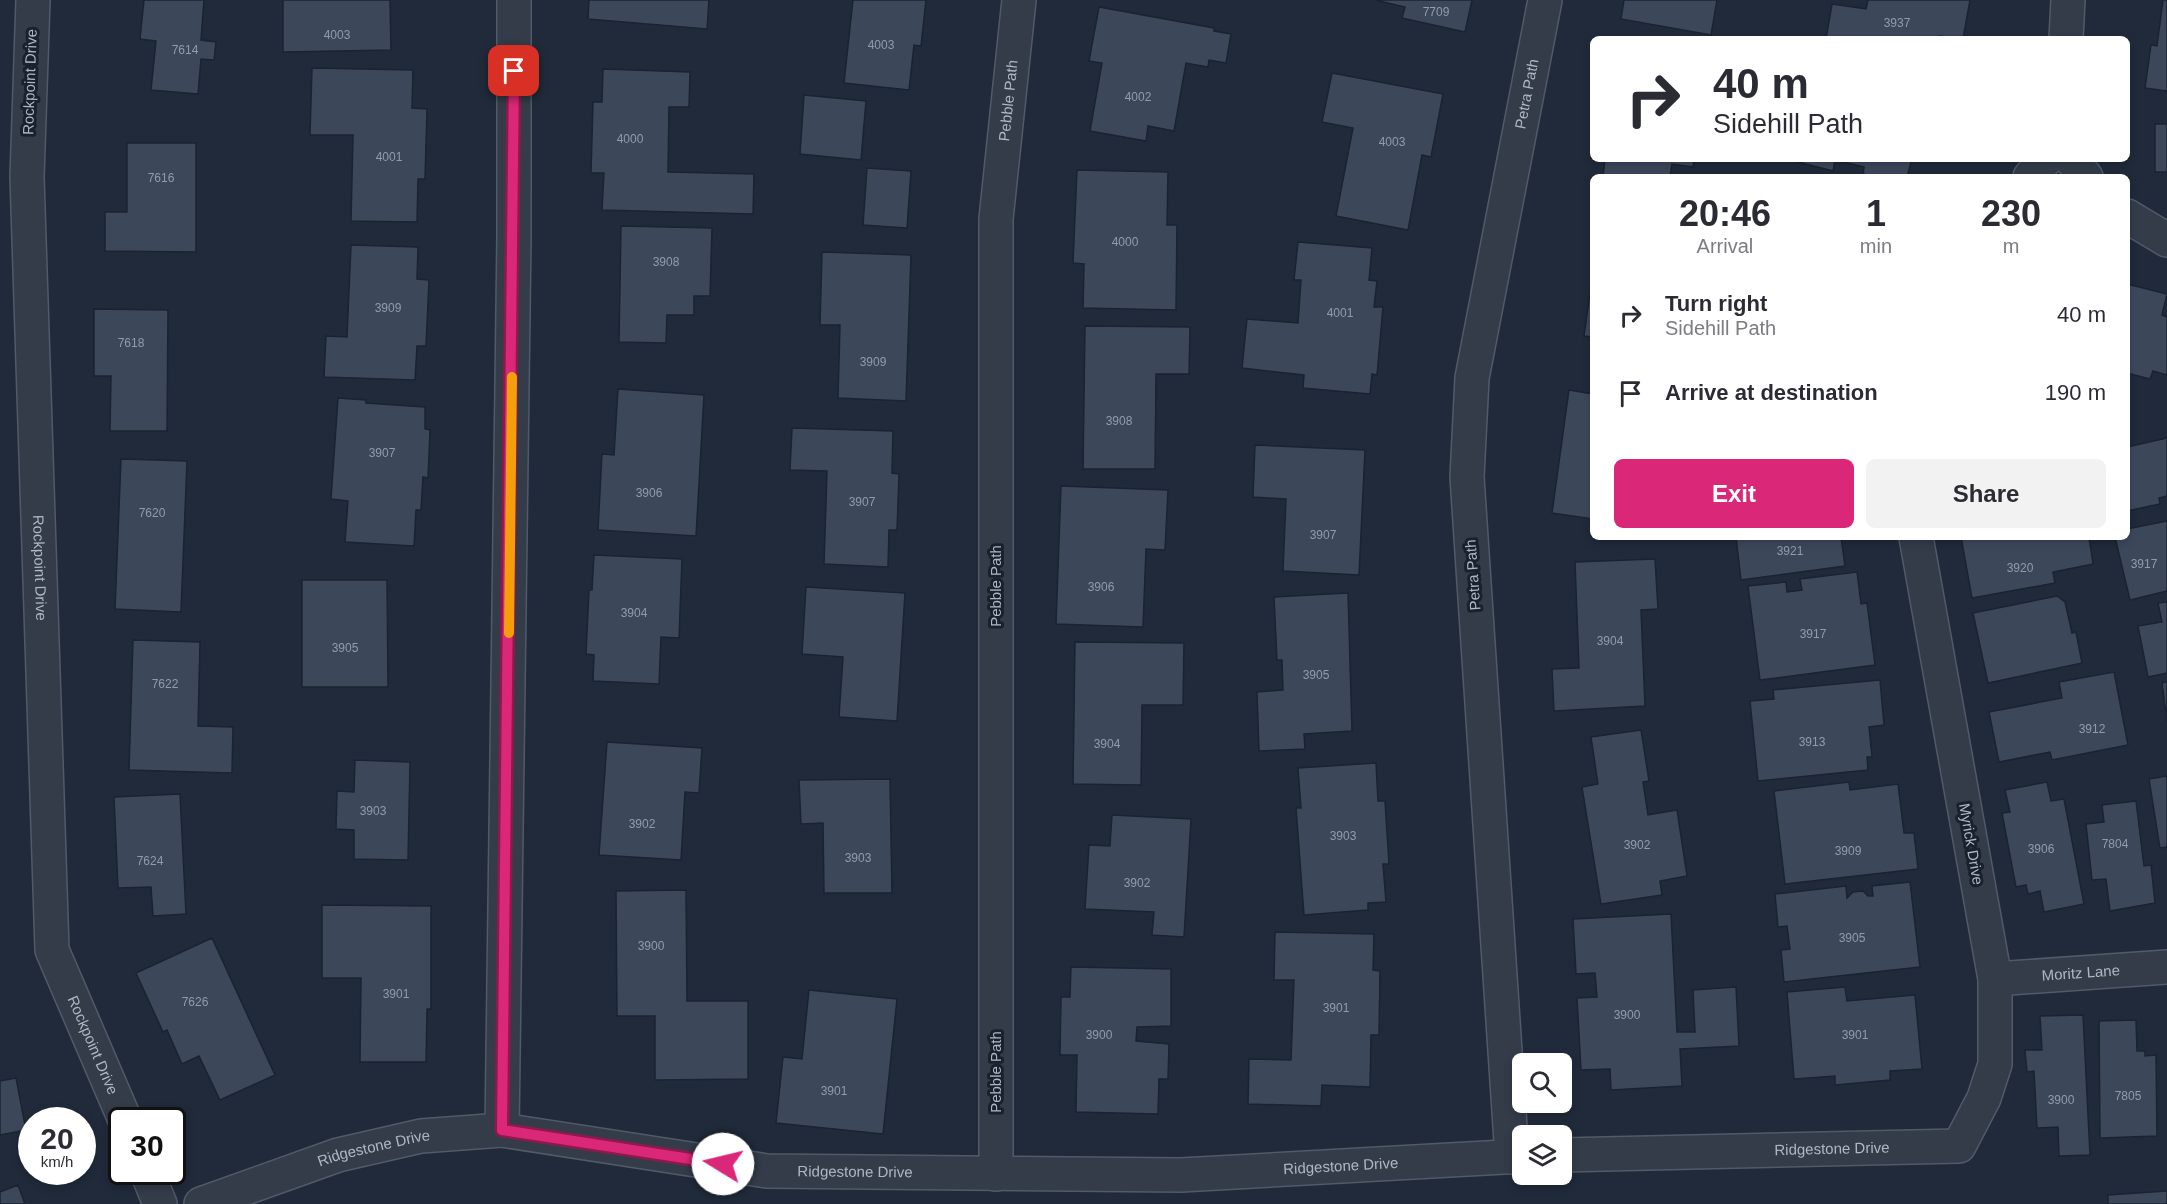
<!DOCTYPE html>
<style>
:root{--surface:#fff;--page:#f2f2f3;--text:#2b2b33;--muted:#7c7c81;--accent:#db2777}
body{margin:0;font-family:Helvetica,sans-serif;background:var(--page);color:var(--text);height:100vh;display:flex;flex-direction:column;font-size:22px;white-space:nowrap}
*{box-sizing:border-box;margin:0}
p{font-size:20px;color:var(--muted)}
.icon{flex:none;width:33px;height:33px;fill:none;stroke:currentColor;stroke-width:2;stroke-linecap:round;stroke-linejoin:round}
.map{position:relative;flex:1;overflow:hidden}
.panel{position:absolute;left:1590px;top:174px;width:540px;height:366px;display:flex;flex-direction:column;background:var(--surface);border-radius:9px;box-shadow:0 3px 9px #0003}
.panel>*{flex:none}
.guide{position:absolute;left:1590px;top:36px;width:540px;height:126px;border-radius:9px;box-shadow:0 3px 9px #0003;background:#fff;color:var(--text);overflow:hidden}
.fabs{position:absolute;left:1512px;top:1053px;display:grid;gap:12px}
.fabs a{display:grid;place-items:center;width:60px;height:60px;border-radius:9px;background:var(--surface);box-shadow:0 3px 9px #0003;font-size:30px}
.speed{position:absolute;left:18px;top:1107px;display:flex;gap:12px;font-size:30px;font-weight:700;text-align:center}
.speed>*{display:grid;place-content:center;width:78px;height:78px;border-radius:50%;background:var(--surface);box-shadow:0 3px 9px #0003;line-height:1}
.speed small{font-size:15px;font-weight:400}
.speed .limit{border:3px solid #111;border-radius:9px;background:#fff;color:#111}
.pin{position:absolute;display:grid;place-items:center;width:51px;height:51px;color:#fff;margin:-26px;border-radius:12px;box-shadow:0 3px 9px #0006}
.me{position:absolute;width:66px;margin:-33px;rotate:279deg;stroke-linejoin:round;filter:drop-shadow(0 0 4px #0008)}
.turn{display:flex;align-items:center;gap:21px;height:126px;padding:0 24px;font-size:27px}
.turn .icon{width:78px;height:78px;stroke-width:2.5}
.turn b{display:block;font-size:42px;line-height:51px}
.eta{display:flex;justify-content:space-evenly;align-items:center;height:102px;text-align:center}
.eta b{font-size:36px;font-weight:700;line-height:42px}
.primary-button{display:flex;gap:12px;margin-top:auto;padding:12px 24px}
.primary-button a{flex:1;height:69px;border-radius:9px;background:var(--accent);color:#fff;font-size:24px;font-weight:700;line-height:69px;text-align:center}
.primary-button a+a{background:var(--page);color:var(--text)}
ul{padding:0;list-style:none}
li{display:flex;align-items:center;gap:18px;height:78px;padding:0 24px}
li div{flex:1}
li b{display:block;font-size:22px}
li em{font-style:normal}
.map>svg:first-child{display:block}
.building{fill:#3c485a;stroke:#1b2331;stroke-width:1.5}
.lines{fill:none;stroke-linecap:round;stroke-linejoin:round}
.minor-casing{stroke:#515a68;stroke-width:36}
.minor{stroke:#343c4a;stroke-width:33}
.route-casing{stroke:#8e194d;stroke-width:15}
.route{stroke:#db2777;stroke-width:10}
.slow{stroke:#f59e0b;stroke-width:10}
.labels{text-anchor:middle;stroke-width:6;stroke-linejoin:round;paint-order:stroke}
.number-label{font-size:12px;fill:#929bac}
.street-label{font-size:15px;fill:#aeb7c7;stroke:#19212f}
</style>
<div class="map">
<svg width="2167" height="1204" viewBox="0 0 2167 1204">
<rect width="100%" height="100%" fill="#202a3a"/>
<path class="building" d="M 144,0 L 204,0 L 201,40 L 216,42 L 214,60 L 201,59 L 198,94 L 151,90 L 156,41 L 140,39 Z
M 283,0 L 390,0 L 391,50 L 283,52 Z
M 589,0 L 709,0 L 707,29 L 588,19 Z
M 853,0 L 926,0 L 921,46 L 914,45 L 909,90 L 844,83 Z
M 1375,0 L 1472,0 L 1465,32 L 1402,18 L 1405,7 Z
M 1624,0 L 1717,0 L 1711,35 L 1621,19 Z
M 1868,0 L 1970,0 L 1963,39 L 1939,36 L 1938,39 L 1826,39 L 1832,4 L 1866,9 Z
M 2163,0 L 2167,0 L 2167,91 L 2145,88 L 2151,45 L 2157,46 Z
M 1099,7 L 1214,28 L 1214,31 L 1231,34 L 1226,63 L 1209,60 L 1208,67 L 1186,63 L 1174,131 L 1148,126 L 1146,141 L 1090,131 L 1102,63 L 1089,61 Z
M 312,68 L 413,70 L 412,108 L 427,109 L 425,179 L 418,179 L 417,222 L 351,221 L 353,135 L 310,135 Z
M 603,69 L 690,72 L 689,107 L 669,107 L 668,172 L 754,174 L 753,214 L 602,210 L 604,173 L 591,173 L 593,102 L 602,102 Z
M 1332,73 L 1443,94 L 1431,157 L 1422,155 L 1408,230 L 1336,216 L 1353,128 L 1322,122 Z
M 804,95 L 866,101 L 861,160 L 800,154 Z
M 2155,124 L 2167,124 L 2167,172 L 2155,172 Z
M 127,143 L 196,143 L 196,252 L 105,251 L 105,212 L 127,212 Z
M 1605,159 L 1694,159 L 1693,167 L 1672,164 L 1670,177 L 1603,177 Z
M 1795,159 L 1912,159 L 1907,177 L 1875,177 L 1863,174 L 1864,167 L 1835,160 L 1833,171 L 1794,161 Z
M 867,168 L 911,171 L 907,228 L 863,225 Z
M 1077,170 L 1168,172 L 1167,225 L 1177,225 L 1176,310 L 1083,308 L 1084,264 L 1073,263 Z
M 621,226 L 712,228 L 710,296 L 694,296 L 694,315 L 667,315 L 666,343 L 619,342 Z
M 1298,242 L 1372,248 L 1369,280 L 1377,281 L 1374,307 L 1383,307 L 1377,375 L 1372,374 L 1370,394 L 1303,388 L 1304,375 L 1242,368 L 1247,319 L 1298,323 L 1301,280 L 1294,280 Z
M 351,245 L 418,247 L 417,279 L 429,280 L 426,346 L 417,346 L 415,380 L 324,377 L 326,336 L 347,337 Z
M 822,252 L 911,255 L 906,401 L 838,398 L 840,325 L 820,325 Z
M 1593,272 L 1593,337 L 1584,336 Z
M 2127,284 L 2167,294 L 2162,315 L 2167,317 L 2167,375 L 2153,371 L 2150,379 L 2127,373 Z
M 94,309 L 168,310 L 167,431 L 110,431 L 111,376 L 94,376 Z
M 1085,326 L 1190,327 L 1189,374 L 1156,374 L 1155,469 L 1083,469 Z
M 618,389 L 704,395 L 696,536 L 598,530 L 602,454 L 614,455 Z
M 1569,390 L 1593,394 L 1593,519 L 1552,513 Z
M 338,398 L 366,400 L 366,403 L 425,407 L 425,429 L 430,430 L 428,478 L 423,477 L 421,510 L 416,510 L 414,546 L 345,542 L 348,501 L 331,499 Z
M 792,428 L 893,431 L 892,473 L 899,474 L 897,530 L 889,530 L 888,567 L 824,564 L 827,471 L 790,470 Z
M 2167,438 L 2167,496 L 2159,498 L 2160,504 L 2127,511 L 2127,447 Z
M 1255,445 L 1365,450 L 1359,575 L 1283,571 L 1286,499 L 1253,497 Z
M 121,459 L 187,461 L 181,612 L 115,609 Z
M 1061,486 L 1168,490 L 1165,550 L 1146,549 L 1143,627 L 1056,624 Z
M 2167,521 L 2167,591 L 2130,600 L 2115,537 L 2127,537 L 2127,529 Z
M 1736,537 L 1841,537 L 1845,566 L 1741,580 Z
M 1961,537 L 2089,537 L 2093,564 L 2053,572 L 2055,583 L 1972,598 Z
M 594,555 L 682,559 L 679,638 L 661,637 L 659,684 L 593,681 L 594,655 L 586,654 L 589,590 L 592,590 Z
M 1655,559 L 1658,609 L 1641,610 L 1645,706 L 1554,711 L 1552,669 L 1579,668 L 1575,562 Z
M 1857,572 L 1861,604 L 1867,603 L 1875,665 L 1760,680 L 1748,586 L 1786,582 L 1787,592 L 1802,590 L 1800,579 Z
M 302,580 L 387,580 L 388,687 L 302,687 Z
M 806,587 L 905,593 L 897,721 L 839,717 L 843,657 L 802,654 Z
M 1348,593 L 1352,731 L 1304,734 L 1305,749 L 1259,751 L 1257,692 L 1283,690 L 1282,660 L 1277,660 L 1274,597 Z
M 2057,596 L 2065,602 L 2072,633 L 2076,632 L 2082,663 L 1988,683 L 1973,613 Z
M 2167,602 L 2167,673 L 2148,677 L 2138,626 L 2162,622 L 2158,603 Z
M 133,640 L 200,642 L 198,726 L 233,727 L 232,773 L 129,770 Z
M 1075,642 L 1184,643 L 1183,705 L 1142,705 L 1141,785 L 1073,784 Z
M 2114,672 L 2128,745 L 2052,760 L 2050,752 L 1999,762 L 1989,712 L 2062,698 L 2059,682 Z
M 1880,680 L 1884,725 L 1869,727 L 1872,757 L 1867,757 L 1868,770 L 1758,781 L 1750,701 L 1774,699 L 1773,690 Z
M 2167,682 L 2167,721 L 2162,683 Z
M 1641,730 L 1649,781 L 1643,782 L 1648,815 L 1677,810 L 1687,876 L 1660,881 L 1662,895 L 1601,904 L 1582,787 L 1598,784 L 1591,737 Z
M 607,742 L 702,748 L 699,793 L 685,792 L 681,860 L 599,855 Z
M 355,760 L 410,762 L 408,860 L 354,859 L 354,830 L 336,829 L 337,791 L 354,792 Z
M 1376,763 L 1378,801 L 1385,801 L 1389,864 L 1383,864 L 1386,902 L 1368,903 L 1368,910 L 1304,915 L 1296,808 L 1301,808 L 1298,768 Z
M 2167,776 L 2167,847 L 2160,848 L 2149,779 Z
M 890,779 L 892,893 L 824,893 L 823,823 L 801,824 L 799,780 Z
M 1849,782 L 1850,790 L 1898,784 L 1904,833 L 1914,833 L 1918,869 L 1785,884 L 1774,791 Z
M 2047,782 L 2051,801 L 2064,799 L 2084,904 L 2044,912 L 2040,891 L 2028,894 L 2026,885 L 2016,887 L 2002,813 L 2010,812 L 2005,790 Z
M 180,794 L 186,914 L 153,916 L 151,887 L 118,888 L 114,797 Z
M 2136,801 L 2144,866 L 2151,865 L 2155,903 L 2110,911 L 2106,879 L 2092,880 L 2086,824 L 2104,822 L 2102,805 Z
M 1112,815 L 1191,819 L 1184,937 L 1152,935 L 1154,912 L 1085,909 L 1089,845 L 1110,846 Z
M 1910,882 L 1920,967 L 1784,982 L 1781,950 L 1790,949 L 1787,926 L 1778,927 L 1775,894 L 1846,886 L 1847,898 L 1853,892 L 1863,891 L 1868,896 L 1873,896 L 1872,886 Z
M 686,890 L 687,1001 L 748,1001 L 748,1079 L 655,1080 L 655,1016 L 617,1016 L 616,891 Z
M 322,905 L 431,906 L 431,1009 L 427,1009 L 426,1062 L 360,1062 L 361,978 L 322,978 Z
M 1671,914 L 1677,1032 L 1695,1032 L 1693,990 L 1736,987 L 1739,1046 L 1680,1049 L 1682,1086 L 1611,1090 L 1610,1069 L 1581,1070 L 1577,998 L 1597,997 L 1595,973 L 1576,974 L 1573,919 Z
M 1275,932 L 1374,934 L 1373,970 L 1380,971 L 1379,1035 L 1371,1035 L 1370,1087 L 1322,1085 L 1321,1106 L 1248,1104 L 1249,1059 L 1291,1060 L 1294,980 L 1274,980 Z
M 212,938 L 275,1075 L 220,1100 L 199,1056 L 182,1064 L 167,1030 L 163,1032 L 136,973 Z
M 1071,967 L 1171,969 L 1171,1026 L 1137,1027 L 1136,1041 L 1169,1044 L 1168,1079 L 1159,1079 L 1158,1114 L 1076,1112 L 1077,1055 L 1060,1055 L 1061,997 L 1070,997 Z
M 1845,987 L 1847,1001 L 1915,995 L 1922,1069 L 1890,1071 L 1890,1080 L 1835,1085 L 1835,1076 L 1794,1079 L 1787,992 Z
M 809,990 L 897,999 L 883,1134 L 776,1123 L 783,1057 L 802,1059 Z
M 2083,1015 L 2090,1155 L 2059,1156 L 2058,1127 L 2037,1128 L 2034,1071 L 2027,1072 L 2025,1050 L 2042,1050 L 2040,1016 Z
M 2136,1020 L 2137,1051 L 2145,1051 L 2145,1056 L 2156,1055 L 2157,1136 L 2100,1138 L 2099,1021 Z
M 16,1078 L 26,1130 L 0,1135 L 0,1081 Z
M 18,1185 L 25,1204 L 0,1204 L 0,1192 Z
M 2167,1191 L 2167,1204 L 2108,1204 L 2108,1195 Z"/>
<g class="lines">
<defs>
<g id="minor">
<path id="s1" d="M 33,0 L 27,177 L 52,950 L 125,1120"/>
<path d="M 2066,39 L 2068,0"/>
<path d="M 2071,159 L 2086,177"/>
<path d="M 2030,177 L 2046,159"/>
<path d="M 2127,216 L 2167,240"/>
<path id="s2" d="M 1995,979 L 2167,967"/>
<path d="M 502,1130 L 514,236 L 514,0"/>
<path id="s3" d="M 1562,1155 L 1959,1146 L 1984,1098 L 1995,1064 L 1995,979 L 1916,537"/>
<path id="s4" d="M 1512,1157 L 1467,477 L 1472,378 L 1545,0"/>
<path d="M 147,1172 L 160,1204"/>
<path id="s5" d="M 996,1174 L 996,219 L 1019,0"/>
<path id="s6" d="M 201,1204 L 338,1155 L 421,1136 L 502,1130 L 767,1171 L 1181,1175 L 1522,1156"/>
</g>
</defs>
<use href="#minor" class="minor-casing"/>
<use href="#minor" class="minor"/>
</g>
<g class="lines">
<defs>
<path id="route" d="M 514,71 L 502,1130 L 723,1164"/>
</defs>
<use href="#route" class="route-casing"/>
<use href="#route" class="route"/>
<path class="slow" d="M 509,633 L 512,377"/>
</g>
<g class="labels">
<g class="number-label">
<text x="1436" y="16">7709</text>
<text x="1897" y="27">3937</text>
<text x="337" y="39">4003</text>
<text x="881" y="49">4003</text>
<text x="185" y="54">7614</text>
<text x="1138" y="101">4002</text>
<text x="630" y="143">4000</text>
<text x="1392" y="146">4003</text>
<text x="389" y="161">4001</text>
<text x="161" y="182">7616</text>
<text x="1125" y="246">4000</text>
<text x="666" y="266">3908</text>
<text x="388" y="312">3909</text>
<text x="1340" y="317">4001</text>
<text x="131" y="347">7618</text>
<text x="873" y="366">3909</text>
<text x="1119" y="425">3908</text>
<text x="382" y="457">3907</text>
<text x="649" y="497">3906</text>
<text x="862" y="506">3907</text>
<text x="152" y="517">7620</text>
<text x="1323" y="539">3907</text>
<text x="1790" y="555">3921</text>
<text x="2144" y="568">3917</text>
<text x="2020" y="572">3920</text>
<text x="1101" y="591">3906</text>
<text x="634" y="617">3904</text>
<text x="1813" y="638">3917</text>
<text x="1610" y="645">3904</text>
<text x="345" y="652">3905</text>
<text x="1316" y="679">3905</text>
<text x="165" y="688">7622</text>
<text x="2092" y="733">3912</text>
<text x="1812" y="746">3913</text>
<text x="1107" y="748">3904</text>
<text x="373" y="815">3903</text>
<text x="642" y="828">3902</text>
<text x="1343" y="840">3903</text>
<text x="2115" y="848">7804</text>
<text x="1637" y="849">3902</text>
<text x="2041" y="853">3906</text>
<text x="1848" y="855">3909</text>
<text x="858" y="862">3903</text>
<text x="150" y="865">7624</text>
<text x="1137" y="887">3902</text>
<text x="1852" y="942">3905</text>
<text x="651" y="950">3900</text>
<text x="396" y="998">3901</text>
<text x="195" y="1006">7626</text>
<text x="1336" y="1012">3901</text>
<text x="1627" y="1019">3900</text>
<text x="1099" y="1039">3900</text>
<text x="1855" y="1039">3901</text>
<text x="834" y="1095">3901</text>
<text x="2128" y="1100">7805</text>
<text x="2061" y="1104">3900</text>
</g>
<g class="street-label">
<text transform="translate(30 82) rotate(-88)" y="5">Rockpoint Drive</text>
<text dy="5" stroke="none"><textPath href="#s4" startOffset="1070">Petra Path</textPath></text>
<text dy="5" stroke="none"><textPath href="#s5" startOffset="1074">Pebble Path</textPath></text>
<text dy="5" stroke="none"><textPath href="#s1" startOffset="568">Rockpoint Drive</textPath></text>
<text transform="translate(1473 575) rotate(-94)" y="5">Petra Path</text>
<text transform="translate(996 586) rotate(-90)" y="5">Pebble Path</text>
<text transform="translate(1971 844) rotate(80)" y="5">Myrick Drive</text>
<text dy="5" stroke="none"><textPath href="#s2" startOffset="86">Moritz Lane</textPath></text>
<text dy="5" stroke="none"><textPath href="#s1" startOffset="1054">Rockpoint Drive</textPath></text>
<text transform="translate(996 1072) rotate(-90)" y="5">Pebble Path</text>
<text dy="5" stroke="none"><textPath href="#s3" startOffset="270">Ridgestone Drive</textPath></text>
<text dy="5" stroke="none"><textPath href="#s6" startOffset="182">Ridgestone Drive</textPath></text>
<text dy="5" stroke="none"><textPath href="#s6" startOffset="1154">Ridgestone Drive</textPath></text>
<text dy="5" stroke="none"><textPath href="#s6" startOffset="668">Ridgestone Drive</textPath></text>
</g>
</g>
</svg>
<div class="fabs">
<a><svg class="icon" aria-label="search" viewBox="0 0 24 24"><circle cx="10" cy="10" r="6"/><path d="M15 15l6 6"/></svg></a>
<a><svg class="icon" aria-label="layers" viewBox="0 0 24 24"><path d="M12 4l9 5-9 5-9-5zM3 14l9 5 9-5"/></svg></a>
</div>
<div class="speed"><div>20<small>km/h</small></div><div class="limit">30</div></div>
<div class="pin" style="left:514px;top:71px;background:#d93025"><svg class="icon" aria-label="arrive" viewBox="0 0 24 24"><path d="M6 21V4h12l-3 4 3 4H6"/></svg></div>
<svg class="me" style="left:723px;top:1164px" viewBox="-20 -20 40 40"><circle r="19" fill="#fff"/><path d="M0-13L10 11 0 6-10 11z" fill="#db2777"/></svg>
<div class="guide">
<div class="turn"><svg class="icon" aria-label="right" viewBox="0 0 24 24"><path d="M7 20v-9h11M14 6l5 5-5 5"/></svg><div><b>40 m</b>Sidehill Path</div></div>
</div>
<section class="panel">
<div class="eta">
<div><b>20:46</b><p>Arrival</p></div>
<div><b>1</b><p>min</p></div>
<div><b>230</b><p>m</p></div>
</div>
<ul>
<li><svg class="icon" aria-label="right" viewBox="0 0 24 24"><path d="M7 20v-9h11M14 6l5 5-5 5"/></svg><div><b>Turn right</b><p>Sidehill Path</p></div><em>40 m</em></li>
<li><svg class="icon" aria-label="arrive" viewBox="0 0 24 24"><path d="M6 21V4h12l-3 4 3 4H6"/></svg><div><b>Arrive at destination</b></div><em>190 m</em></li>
</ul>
<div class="primary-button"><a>Exit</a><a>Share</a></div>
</section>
</div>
